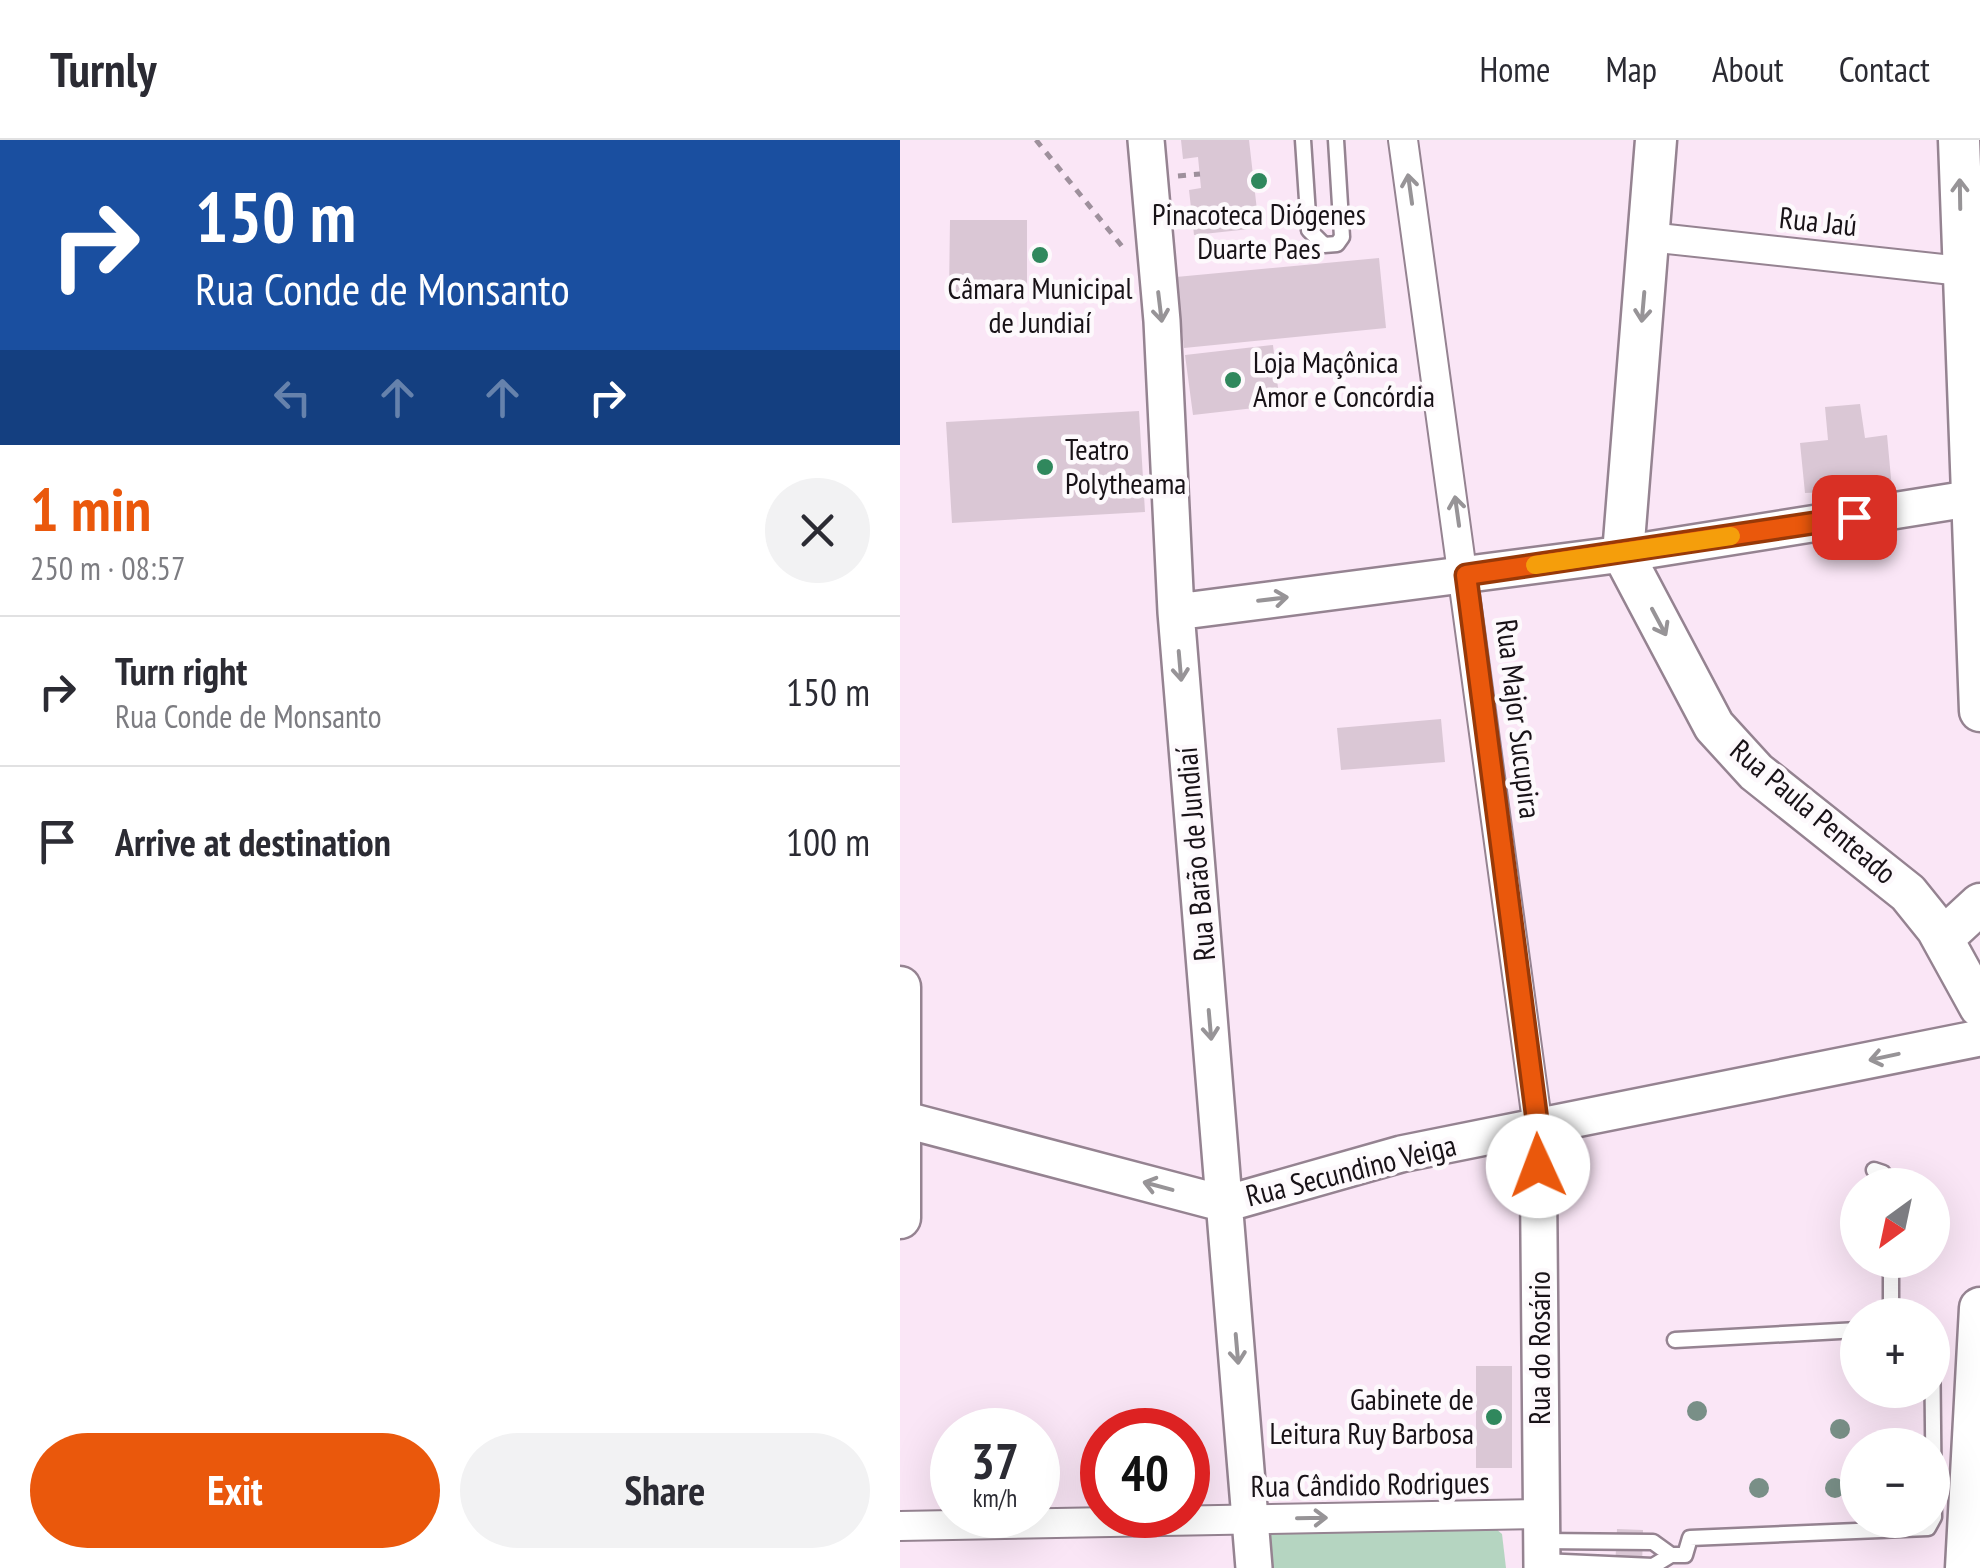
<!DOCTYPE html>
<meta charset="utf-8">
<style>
:root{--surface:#fff;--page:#f2f2f3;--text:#2b2b33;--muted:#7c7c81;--line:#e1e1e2;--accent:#ea580c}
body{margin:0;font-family:"PT Sans Narrow",sans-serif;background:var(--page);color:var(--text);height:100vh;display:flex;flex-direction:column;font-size:38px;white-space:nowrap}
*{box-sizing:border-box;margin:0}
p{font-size:32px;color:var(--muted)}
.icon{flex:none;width:55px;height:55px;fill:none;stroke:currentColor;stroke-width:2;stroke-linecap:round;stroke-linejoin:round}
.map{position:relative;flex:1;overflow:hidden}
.drawer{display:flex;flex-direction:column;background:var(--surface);width:900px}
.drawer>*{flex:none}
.top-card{background:#1a4fa0;color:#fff;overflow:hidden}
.needle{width:65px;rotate:213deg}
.controls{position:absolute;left:940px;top:1028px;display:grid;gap:20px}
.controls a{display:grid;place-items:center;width:110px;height:110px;border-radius:50%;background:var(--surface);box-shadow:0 10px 40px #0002;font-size:50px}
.speed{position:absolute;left:30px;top:1268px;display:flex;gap:20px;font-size:50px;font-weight:700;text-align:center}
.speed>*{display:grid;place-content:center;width:130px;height:130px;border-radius:50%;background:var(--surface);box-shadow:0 10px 40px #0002;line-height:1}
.speed small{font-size:25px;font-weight:400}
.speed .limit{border:15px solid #d22;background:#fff;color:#111}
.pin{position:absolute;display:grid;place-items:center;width:85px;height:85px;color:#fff;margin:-42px;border-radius:20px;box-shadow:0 5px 15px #0006}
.me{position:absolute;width:110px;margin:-55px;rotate:358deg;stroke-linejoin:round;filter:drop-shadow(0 0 8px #0008)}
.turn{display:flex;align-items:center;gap:35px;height:210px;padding:0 30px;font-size:45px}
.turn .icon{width:130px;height:130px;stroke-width:2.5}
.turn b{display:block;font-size:70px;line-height:85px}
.lanes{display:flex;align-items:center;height:95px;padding:0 30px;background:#0003;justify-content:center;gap:50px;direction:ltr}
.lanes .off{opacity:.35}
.round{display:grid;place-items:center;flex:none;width:105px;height:105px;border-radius:52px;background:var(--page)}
.summary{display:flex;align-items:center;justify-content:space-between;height:170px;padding:0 30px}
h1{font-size:60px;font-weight:700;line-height:75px;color:var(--accent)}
.action{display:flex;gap:20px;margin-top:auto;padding:20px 30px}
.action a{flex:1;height:115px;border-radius:60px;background:var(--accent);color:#fff;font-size:40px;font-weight:700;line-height:115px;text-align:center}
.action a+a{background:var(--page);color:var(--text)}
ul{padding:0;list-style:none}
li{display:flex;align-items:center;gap:30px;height:150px;padding:0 30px;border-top:2px solid var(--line)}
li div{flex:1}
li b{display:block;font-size:38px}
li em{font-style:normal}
header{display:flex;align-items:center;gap:60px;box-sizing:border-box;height:140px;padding:0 50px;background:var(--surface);border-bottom:2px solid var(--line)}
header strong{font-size:48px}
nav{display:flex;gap:55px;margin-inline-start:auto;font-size:35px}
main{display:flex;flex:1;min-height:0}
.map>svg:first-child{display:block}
.green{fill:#b5d5c1}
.building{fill:#dac7d5}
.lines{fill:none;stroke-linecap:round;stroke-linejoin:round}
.service-casing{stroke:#958391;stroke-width:19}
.minor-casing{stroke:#958391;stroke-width:32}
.tertiary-casing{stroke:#958391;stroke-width:40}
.secondary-casing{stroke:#958391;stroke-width:45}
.path{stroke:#9e909c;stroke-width:5;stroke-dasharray:8 8;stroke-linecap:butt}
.service{stroke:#fff;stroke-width:14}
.minor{stroke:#fff;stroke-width:28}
.tertiary{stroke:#fff;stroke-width:35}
.secondary{stroke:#fff;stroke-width:40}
.tree{fill:#798f87}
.oneway{stroke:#979497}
.route-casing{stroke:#983908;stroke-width:25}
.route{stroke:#ea580c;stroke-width:18}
.slow{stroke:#f59e0b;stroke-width:18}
.poi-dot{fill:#30885d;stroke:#fdf9fc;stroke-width:4}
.labels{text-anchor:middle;stroke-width:9;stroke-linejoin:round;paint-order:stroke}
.poi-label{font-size:30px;fill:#181217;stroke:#fdf9fc}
.street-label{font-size:30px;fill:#181217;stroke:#fdf9fc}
</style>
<header>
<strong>Turnly</strong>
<nav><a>Home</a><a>Map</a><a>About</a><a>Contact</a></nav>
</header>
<main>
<section class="drawer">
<div class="top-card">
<div class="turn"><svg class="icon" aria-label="right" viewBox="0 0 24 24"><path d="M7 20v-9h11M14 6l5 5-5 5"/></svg><div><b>150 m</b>Rua Conde de Monsanto</div></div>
<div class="lanes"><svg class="icon off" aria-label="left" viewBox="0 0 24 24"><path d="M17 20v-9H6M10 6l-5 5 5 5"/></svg><svg class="icon off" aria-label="ahead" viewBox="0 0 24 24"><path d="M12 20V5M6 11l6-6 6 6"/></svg><svg class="icon off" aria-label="ahead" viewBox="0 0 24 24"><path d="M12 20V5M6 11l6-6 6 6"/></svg><svg class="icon" aria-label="right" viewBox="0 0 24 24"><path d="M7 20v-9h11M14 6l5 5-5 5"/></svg></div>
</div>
<div class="summary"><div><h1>1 min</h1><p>250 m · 08:57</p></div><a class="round"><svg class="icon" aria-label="close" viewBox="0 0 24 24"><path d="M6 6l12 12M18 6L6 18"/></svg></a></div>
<ul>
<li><svg class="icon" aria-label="right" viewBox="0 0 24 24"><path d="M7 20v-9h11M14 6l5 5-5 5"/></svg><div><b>Turn right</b><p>Rua Conde de Monsanto</p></div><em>150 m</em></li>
<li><svg class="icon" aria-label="arrive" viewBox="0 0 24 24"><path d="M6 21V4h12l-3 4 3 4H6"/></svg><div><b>Arrive at destination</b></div><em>100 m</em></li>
</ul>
<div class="action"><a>Exit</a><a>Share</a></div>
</section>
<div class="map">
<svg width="1080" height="1428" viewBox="0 0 1080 1428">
<rect width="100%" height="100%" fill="#fae6f6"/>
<path class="green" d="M 589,1383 L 602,1394 L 606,1428 L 362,1428 L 360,1403 L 373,1385 Z"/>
<path class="building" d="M 281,0 L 349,0 L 359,88 L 294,95 L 289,50 L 301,48 L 298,17 L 283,19 Z
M 50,80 L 127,80 L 127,155 L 49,154 Z
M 479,118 L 486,188 L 284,208 L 276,137 Z
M 373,205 L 380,265 L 293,275 L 285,215 Z
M 960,264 L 965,298 L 987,295 L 992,349 L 905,353 L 900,303 L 928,300 L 925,267 Z
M 239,271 L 245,372 L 52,383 L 46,282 Z
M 541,579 L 545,622 L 441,630 L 437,588 Z
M 576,1226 L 612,1226 L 612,1328 L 576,1328 Z
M 717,1389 L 743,1390 L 742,1428 L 715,1428 Z"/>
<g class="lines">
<defs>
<path id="service" d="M 403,0 L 409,90 L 424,105 L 437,104 L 442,97 L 436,0
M 974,1030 L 983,1033 L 990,1045
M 991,1175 L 991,1120
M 775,1200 L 958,1190
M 641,1401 L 753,1402 L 771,1415
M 642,1421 L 753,1426 L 771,1415 L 785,1415 L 790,1398 L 1028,1388 L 1034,1377 L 1032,1196"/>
<path id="minor" d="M 503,0 L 638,988
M 749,97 L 1080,133
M 0,1386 L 641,1374"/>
<path id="tertiary" d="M 246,0 L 262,181 L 276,472 L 354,1428
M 276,472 L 723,414 L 1080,357
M 2,979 L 325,1064 L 501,1014 L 1080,898
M 638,988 L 642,1428"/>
<path id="secondary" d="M 756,0 L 723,414 L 814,586 L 856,632 L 1008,753 L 1037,789 L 1080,867
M 1059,0 L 1080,571
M 1037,789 L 1054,788 L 1080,764
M 0,847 L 0,1078
M 1066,1428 L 1080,1168"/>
</defs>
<use href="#service" class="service-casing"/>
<use href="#minor" class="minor-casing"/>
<use href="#tertiary" class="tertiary-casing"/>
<use href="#secondary" class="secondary-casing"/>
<path class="path" d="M 136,0 L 225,110
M 278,36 L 300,34"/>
<use href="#service" class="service"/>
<use href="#minor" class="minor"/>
<use href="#tertiary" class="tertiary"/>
<use href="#secondary" class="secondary"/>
</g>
<g class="tree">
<circle cx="797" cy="1271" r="10"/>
<circle cx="940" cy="1289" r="10"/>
<circle cx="859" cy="1348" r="10"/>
<circle cx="935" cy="1348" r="10"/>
</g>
<defs><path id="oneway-shaft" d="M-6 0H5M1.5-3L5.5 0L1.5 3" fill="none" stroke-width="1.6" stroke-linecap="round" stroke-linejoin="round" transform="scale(2.5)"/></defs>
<g class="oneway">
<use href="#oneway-shaft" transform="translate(510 49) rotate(-98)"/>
<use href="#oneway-shaft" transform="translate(1060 54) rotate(-91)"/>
<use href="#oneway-shaft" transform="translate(260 167) rotate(83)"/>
<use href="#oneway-shaft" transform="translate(743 167) rotate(95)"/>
<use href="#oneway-shaft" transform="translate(557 371) rotate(-98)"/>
<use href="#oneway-shaft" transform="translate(373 459) rotate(-7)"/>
<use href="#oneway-shaft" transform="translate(759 482) rotate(62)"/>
<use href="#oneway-shaft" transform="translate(280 526) rotate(85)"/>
<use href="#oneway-shaft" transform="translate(310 885) rotate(85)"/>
<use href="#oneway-shaft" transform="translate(984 917) rotate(168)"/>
<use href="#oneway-shaft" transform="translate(258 1046) rotate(-165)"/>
<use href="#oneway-shaft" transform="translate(337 1209) rotate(85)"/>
<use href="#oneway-shaft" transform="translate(412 1378) rotate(-1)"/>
</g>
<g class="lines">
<defs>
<path id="route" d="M 638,1026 L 638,988 L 566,435 L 954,377"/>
</defs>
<use href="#route" class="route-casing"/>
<use href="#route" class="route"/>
<path class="slow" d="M 635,425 L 831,396"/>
</g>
<g class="poi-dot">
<circle cx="359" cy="41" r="10"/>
<circle cx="140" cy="115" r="10"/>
<circle cx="333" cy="240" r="10"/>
<circle cx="145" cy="327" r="10"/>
<circle cx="594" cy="1277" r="10"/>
</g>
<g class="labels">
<g class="poi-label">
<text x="359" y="85">Pinacoteca Diógenes<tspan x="359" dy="34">Duarte Paes</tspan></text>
<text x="140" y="159">Câmara Municipal<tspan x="140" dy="34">de Jundiaí</tspan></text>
<text x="353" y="233" text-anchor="start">Loja Maçônica<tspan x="353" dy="34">Amor e Concórdia</tspan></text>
<text x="165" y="320" text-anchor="start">Teatro<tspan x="165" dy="34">Polytheama</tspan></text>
<text x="574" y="1270" text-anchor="end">Gabinete de<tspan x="574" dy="34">Leitura Ruy Barbosa</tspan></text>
</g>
<g class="street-label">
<text transform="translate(918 82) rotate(6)" y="10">Rua Jaú</text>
<text transform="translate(618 579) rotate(83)" y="10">Rua Major Sucupira</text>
<text transform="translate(913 672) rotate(40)" y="10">Rua Paula Penteado</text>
<text transform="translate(296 714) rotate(-95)" y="10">Rua Barão de Jundiaí</text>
<text transform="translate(451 1031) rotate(-14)" y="10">Rua Secundino Veiga</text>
<text transform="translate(640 1208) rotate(-90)" y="10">Rua do Rosário</text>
<text transform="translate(470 1345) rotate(-1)" y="10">Rua Cândido Rodrigues</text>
</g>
</g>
</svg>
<div class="controls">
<a><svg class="needle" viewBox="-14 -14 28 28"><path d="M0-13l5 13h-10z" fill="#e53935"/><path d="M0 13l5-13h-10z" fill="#7c7c81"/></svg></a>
<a>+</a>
<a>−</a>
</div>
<div class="speed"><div>37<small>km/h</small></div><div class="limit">40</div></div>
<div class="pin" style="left:954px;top:377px;background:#d93025"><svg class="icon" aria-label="arrive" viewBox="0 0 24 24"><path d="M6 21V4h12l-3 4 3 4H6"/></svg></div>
<svg class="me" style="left:638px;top:1026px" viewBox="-20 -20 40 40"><circle r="19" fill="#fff"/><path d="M0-13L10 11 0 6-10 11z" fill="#ea580c"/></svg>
</div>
</main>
